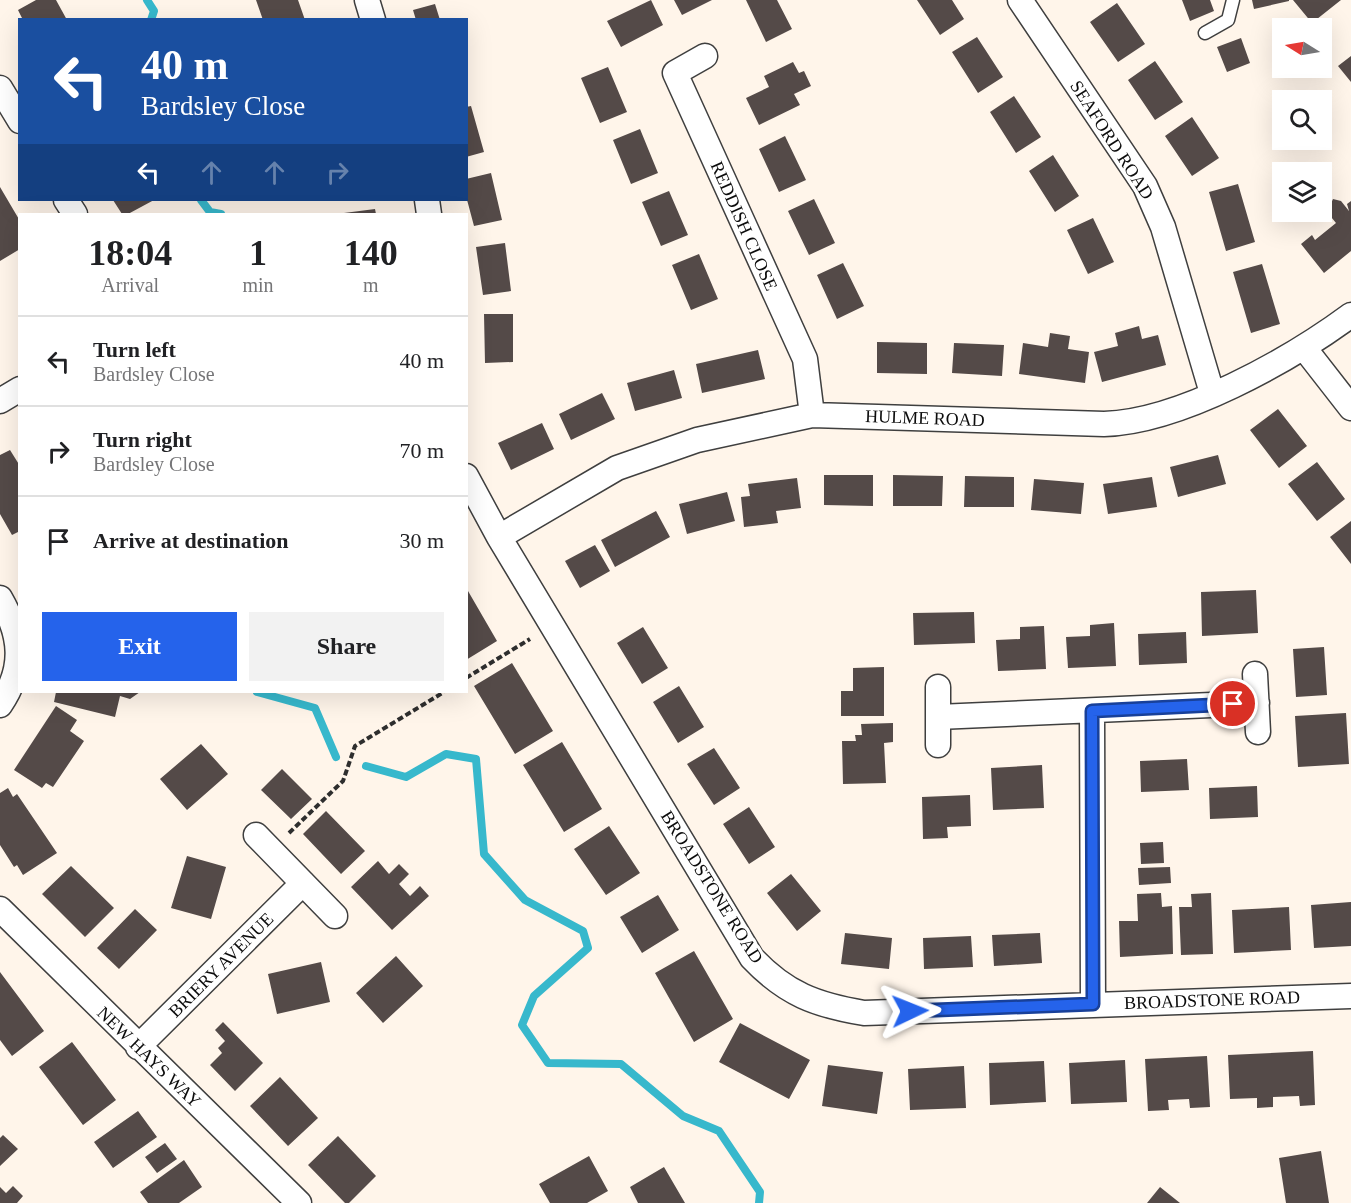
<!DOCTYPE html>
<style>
:root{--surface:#fff;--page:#f2f2f2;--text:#202124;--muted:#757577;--line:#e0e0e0;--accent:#2563eb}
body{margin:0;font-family:"Times New Roman",serif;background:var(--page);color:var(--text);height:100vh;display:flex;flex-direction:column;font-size:22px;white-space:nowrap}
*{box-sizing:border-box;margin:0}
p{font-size:20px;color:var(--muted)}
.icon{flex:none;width:33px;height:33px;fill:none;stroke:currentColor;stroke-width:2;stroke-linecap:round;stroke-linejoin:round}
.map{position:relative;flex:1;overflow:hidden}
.details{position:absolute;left:18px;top:213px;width:450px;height:480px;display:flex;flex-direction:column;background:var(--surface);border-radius:0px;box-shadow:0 6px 24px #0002}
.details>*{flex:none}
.top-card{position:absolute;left:18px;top:18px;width:450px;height:183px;border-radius:0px;box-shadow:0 6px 24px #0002;background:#1a4fa0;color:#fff;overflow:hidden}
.needle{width:39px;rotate:281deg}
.tools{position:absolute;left:1272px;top:18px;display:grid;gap:12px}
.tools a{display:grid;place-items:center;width:60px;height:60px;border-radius:0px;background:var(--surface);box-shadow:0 6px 24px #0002;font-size:30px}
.pin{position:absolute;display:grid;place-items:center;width:51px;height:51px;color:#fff;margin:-26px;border:3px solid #fff;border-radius:50%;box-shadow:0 2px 6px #0007}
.me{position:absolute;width:66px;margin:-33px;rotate:88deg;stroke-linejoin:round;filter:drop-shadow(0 0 4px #0008)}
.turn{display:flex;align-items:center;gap:21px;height:126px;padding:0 24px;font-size:27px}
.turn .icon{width:78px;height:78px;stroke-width:2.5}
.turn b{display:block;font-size:42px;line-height:51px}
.lanes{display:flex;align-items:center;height:57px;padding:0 24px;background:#0003;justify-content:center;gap:30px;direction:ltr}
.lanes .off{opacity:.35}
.eta{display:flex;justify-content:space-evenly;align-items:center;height:102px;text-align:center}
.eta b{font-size:36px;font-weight:600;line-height:42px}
.action{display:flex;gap:12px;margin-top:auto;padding:12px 24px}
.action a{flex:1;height:69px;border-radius:0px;background:var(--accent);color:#fff;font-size:24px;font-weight:600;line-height:69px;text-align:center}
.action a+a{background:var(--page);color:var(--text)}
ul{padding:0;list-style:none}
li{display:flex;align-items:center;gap:18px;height:90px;padding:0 24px;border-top:2px solid var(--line)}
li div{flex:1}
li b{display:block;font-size:22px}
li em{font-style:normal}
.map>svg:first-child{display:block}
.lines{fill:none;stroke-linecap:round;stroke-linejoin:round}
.stream{stroke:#37b8cc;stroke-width:8}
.building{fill:#544a48}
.service-casing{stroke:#3f3f3f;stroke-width:15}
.minor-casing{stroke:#3f3f3f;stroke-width:27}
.path{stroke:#2e2e2e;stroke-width:4;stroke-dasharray:6 3;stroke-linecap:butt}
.service{stroke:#fff;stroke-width:12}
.minor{stroke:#fff;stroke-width:24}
.route-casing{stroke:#184099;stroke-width:15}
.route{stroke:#2563eb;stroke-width:10}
.labels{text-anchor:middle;stroke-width:6;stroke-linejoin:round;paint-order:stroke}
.street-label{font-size:18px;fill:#0c0c0c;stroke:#fff}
</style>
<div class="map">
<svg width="1351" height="1203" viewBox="0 0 1351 1203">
<rect width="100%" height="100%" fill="#fff5ea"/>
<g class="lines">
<path class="stream" d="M 147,0 L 154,11 L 151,20
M 201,200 L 210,212 L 221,214
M 257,692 L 315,708 L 336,757
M 366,766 L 406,777 L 446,754 L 476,759 L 484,854 L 525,900 L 583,931 L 588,948 L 534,996 L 522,1025 L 548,1063 L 621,1064 L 683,1116 L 719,1131 L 760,1192 L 759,1203"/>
</g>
<path class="building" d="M 36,0 L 56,0 L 67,20 L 23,20 L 18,10 Z
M 256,0 L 298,0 L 305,20 L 263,20 Z
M 651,0 L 663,25 L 621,47 L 607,21 Z
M 674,0 L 712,0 L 682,15 Z
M 746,0 L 777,0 L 792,29 L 766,42 Z
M 917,0 L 952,0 L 964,19 L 940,35 Z
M 1182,0 L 1210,0 L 1214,11 L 1190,21 Z
M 1252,0 L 1289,0 L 1289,1 L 1254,9 Z
M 1293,0 L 1341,0 L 1312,23 Z
M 1117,3 L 1145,44 L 1118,62 L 1090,22 Z
M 435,4 L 440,20 L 416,20 L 413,10 Z
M 977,37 L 1003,77 L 978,93 L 952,52 Z
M 1241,38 L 1250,63 L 1227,72 L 1217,47 Z
M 1351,56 L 1351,82 L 1338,66 Z
M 1155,61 L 1183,102 L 1155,120 L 1128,80 Z
M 793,62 L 799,73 L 804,71 L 811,86 L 794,94 L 800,105 L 759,125 L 746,98 L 769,87 L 764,76 Z
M 608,67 L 627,112 L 600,123 L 581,78 Z
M 1014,96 L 1041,137 L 1016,153 L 990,112 Z
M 471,106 L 484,152 L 466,157 L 466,107 Z
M 1192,117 L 1219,158 L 1192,176 L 1165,136 Z
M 640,129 L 658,173 L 631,184 L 613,140 Z
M 785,136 L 806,180 L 779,192 L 759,149 Z
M 1053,155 L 1079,196 L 1055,212 L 1029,171 Z
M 491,173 L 502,220 L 474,226 L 466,196 L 466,179 Z
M 1238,184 L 1255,242 L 1226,251 L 1209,192 Z
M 0,187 L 20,221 L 20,249 L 0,261 Z
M 669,191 L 688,235 L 661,246 L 642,202 Z
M 814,199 L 835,243 L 809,255 L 788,211 Z
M 1333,199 L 1341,201 L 1349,211 L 1347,204 L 1351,201 L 1351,251 L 1324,273 L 1301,244 L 1312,235 L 1315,240 L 1336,223 L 1327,212 Z
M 113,200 L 154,200 L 128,214 L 122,214 Z
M 375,209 L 376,214 L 344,214 L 344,213 Z
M 1093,218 L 1114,262 L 1088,274 L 1067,230 Z
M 505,243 L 511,291 L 483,295 L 476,247 Z
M 699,254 L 718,299 L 691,310 L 672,265 Z
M 843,263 L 864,306 L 837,319 L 817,275 Z
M 1262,264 L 1280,324 L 1251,333 L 1233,272 Z
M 484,314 L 513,314 L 513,362 L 485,363 Z
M 1139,326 L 1142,339 L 1158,335 L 1166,365 L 1102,382 L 1094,352 L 1118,346 L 1115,333 Z
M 1050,333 L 1070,336 L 1068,349 L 1089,352 L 1085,383 L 1019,374 L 1023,343 L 1048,347 Z
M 877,342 L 927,343 L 927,374 L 877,373 Z
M 954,343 L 1004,345 L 1002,376 L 952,373 Z
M 758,350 L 765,379 L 702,393 L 696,364 Z
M 674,370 L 682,398 L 635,411 L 627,383 Z
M 602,393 L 615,419 L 571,440 L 559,414 Z
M 1278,409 L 1307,446 L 1279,468 L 1250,430 Z
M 542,423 L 554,449 L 511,470 L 498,443 Z
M 10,450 L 20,466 L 20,531 L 12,535 L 0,514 L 0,455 Z
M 1218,455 L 1226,484 L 1178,497 L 1170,467 Z
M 1317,462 L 1345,499 L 1317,521 L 1288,484 Z
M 824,475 L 873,475 L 873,506 L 824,505 Z
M 893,475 L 943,476 L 942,506 L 893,506 Z
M 965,476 L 1014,477 L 1014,507 L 964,507 Z
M 1152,477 L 1157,507 L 1108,514 L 1103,484 Z
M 797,478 L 801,508 L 776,511 L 778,523 L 744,527 L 741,497 L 750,496 L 748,484 Z
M 1034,479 L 1084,483 L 1081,514 L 1031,510 Z
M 727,492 L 735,521 L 687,534 L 679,504 Z
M 656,511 L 670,537 L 615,567 L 601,540 Z
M 1351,521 L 1351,564 L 1330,537 Z
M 595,545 L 610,571 L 580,588 L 565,561 Z
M 1256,590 L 1258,633 L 1202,636 L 1201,592 Z
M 468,591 L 497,641 L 466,660 L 466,592 Z
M 974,612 L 975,643 L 914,645 L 913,613 Z
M 1114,623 L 1116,666 L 1068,668 L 1066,637 L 1090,636 L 1090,625 Z
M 1044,626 L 1046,669 L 998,671 L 996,640 L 1020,639 L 1020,627 Z
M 643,627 L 668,668 L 642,684 L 617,643 Z
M 1186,632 L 1187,663 L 1139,665 L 1138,634 Z
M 1324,647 L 1327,695 L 1296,697 L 1293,649 Z
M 512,663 L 553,731 L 515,754 L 474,686 Z
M 884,667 L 884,716 L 841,716 L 841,691 L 853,691 L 853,668 Z
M 679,686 L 704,727 L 678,743 L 653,702 Z
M 56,692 L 140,692 L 130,699 L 120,696 L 115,717 L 54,702 Z
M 56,706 L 77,720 L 70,731 L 84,741 L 53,787 L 46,783 L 42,788 L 14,770 Z
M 1346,713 L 1349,764 L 1298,767 L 1295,716 Z
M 893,723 L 893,742 L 884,743 L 886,783 L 843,784 L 842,741 L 856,741 L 855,735 L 862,735 L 861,724 Z
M 562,742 L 602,809 L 564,832 L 523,765 Z
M 201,744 L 228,774 L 187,810 L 160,779 Z
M 714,748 L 740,788 L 714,805 L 687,764 Z
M 1187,759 L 1189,790 L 1141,792 L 1140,761 Z
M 1042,765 L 1044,808 L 993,810 L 991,768 Z
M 282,769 L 312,799 L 291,819 L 261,790 Z
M 1257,786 L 1258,817 L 1210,819 L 1209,788 Z
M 8,788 L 13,797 L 17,794 L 57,853 L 23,875 L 17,865 L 14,867 L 0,845 L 0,793 Z
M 970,795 L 971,826 L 947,827 L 948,838 L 923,839 L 922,797 Z
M 749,807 L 775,847 L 749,864 L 723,824 Z
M 326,811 L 365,851 L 341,874 L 303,834 Z
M 609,826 L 640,873 L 606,895 L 574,849 Z
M 1163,842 L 1164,863 L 1141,864 L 1140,843 Z
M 187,856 L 226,867 L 211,919 L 171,908 Z
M 378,861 L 389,874 L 399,864 L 409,874 L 399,884 L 410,896 L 420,886 L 429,896 L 392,930 L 351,887 Z
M 71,866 L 114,908 L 85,937 L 42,894 Z
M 1170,867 L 1171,883 L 1139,885 L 1138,868 Z
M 791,874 L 821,911 L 797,931 L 767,893 Z
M 1161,893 L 1162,907 L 1172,906 L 1173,954 L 1120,957 L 1119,921 L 1138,921 L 1137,894 Z
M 1211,893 L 1213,954 L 1181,955 L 1179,907 L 1192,907 L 1191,894 Z
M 658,895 L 679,930 L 642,953 L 620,917 Z
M 1351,902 L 1351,946 L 1314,948 L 1311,905 Z
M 1289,907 L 1291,950 L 1234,953 L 1232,910 Z
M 135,909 L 157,930 L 119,969 L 97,948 Z
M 845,933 L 892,938 L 889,969 L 841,964 Z
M 1040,933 L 1042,963 L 994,966 L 992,935 Z
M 971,936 L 973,967 L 924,969 L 923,938 Z
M 694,951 L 733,1019 L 694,1042 L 655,973 Z
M 396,956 L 423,986 L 383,1023 L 356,993 Z
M 321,962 L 330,1002 L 277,1014 L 268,974 Z
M 0,972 L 44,1031 L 12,1056 L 0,1040 Z
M 223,1022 L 263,1063 L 235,1091 L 210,1065 L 222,1053 L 218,1048 L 225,1041 L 215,1030 Z
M 740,1023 L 810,1060 L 789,1099 L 719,1062 Z
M 72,1042 L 116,1100 L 83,1125 L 39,1067 Z
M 1313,1051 L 1315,1105 L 1300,1106 L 1299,1096 L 1273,1097 L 1273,1107 L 1257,1108 L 1257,1098 L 1230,1099 L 1228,1055 Z
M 1207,1056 L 1210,1107 L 1190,1108 L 1189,1099 L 1168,1100 L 1169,1110 L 1148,1111 L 1145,1059 Z
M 1125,1060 L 1127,1102 L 1071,1104 L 1069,1063 Z
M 1044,1061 L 1046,1102 L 990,1105 L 989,1063 Z
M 828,1065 L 883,1072 L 877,1114 L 822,1106 Z
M 964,1066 L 966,1108 L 910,1110 L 908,1069 Z
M 280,1077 L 318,1118 L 288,1146 L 250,1106 Z
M 138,1111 L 157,1137 L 113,1168 L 94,1142 Z
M 3,1135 L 18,1149 L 0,1166 L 0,1138 Z
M 338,1136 L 376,1176 L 349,1203 L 345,1203 L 308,1165 Z
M 165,1143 L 177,1159 L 157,1173 L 145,1157 Z
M 1321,1151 L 1329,1203 L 1286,1203 L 1279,1158 Z
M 589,1156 L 608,1191 L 587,1203 L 550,1203 L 539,1184 Z
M 184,1160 L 202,1187 L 179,1203 L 148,1203 L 140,1192 Z
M 664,1167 L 685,1203 L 638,1203 L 630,1187 Z
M 13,1186 L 23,1196 L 17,1203 L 0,1203 L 0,1187 L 6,1193 Z
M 1160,1187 L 1180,1203 L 1147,1203 Z"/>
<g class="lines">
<defs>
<path id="service" d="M 1205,33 L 1228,20 L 1233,0"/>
<path id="minor" d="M 367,0 L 373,20
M 1020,0 L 1145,186 L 1163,227 L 1212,393
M 705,56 L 675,73 L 805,359 L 812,415
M 0,88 L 20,121
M 66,200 L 75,214
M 427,200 L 429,214
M 1305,349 L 1351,408
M 0,401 L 20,389
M 466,476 L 499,537 L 752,958 C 786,994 816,1005 864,1013 L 1351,996
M 499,537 L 617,468 L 697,440 L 812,415 L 1104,424 C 1180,422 1290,360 1351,315
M 0,598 C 22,636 25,668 0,705
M 1255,674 L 1258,732
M 1092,711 L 1093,1004
M 938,717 L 1257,703
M 938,745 L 938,687
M 256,835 L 335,916
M 0,909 L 299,1203
M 138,1047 L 303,883"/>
</defs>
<use href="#service" class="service-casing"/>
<use href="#minor" class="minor-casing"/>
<path class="path" d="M 466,678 L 530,639
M 289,833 L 343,781 L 355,746 L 444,692"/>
<use href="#service" class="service"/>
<use href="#minor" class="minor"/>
</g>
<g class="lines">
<defs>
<path id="route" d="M 910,1011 L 1093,1004 L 1092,711 L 1233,704"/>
</defs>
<use href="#route" class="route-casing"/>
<use href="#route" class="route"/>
</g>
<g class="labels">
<g class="street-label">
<text transform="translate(1112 140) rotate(57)" y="6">SEAFORD ROAD</text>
<text transform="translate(744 226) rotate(66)" y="6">REDDISH CLOSE</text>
<text transform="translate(925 418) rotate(2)" y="6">HULME ROAD</text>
<text transform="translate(712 887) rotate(58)" y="6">BROADSTONE ROAD</text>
<text transform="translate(221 965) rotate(-45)" y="6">BRIERY AVENUE</text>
<text transform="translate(1212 1000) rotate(-2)" y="6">BROADSTONE ROAD</text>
<text transform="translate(149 1057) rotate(44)" y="6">NEW HAYS WAY</text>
</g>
</g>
</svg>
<div class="tools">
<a><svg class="needle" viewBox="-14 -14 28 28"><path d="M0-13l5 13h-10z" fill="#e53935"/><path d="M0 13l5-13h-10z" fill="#757577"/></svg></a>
<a><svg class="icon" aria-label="search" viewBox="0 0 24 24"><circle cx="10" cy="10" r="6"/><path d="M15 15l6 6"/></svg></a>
<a><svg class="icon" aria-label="layers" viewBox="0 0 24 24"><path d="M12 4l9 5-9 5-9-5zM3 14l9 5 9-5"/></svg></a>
</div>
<div class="pin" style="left:1233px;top:704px;background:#d93025"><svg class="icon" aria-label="arrive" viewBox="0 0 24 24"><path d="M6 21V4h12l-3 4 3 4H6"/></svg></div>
<svg class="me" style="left:910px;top:1011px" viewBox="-20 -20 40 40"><path d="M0-17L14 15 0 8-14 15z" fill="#2563eb" stroke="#fff" stroke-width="4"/></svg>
<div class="top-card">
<div class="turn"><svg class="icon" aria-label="left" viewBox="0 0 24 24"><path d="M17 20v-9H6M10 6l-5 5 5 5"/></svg><div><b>40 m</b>Bardsley Close</div></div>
<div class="lanes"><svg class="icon" aria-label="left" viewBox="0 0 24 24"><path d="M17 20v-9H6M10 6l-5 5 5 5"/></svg><svg class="icon off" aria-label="ahead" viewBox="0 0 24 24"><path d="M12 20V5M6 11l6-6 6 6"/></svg><svg class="icon off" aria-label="ahead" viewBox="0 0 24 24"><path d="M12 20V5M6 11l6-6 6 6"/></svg><svg class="icon off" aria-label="right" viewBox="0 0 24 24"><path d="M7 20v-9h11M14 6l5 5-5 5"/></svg></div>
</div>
<section class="details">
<div class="eta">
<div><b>18:04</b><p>Arrival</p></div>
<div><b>1</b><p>min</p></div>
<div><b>140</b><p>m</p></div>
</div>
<ul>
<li><svg class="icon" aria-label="left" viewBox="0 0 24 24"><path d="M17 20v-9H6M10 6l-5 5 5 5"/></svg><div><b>Turn left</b><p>Bardsley Close</p></div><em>40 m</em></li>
<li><svg class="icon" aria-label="right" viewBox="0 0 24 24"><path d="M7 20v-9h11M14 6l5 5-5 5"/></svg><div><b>Turn right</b><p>Bardsley Close</p></div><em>70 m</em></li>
<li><svg class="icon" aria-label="arrive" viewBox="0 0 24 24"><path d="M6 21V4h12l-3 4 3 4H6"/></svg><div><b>Arrive at destination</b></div><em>30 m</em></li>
</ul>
<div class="action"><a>Exit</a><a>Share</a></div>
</section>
</div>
